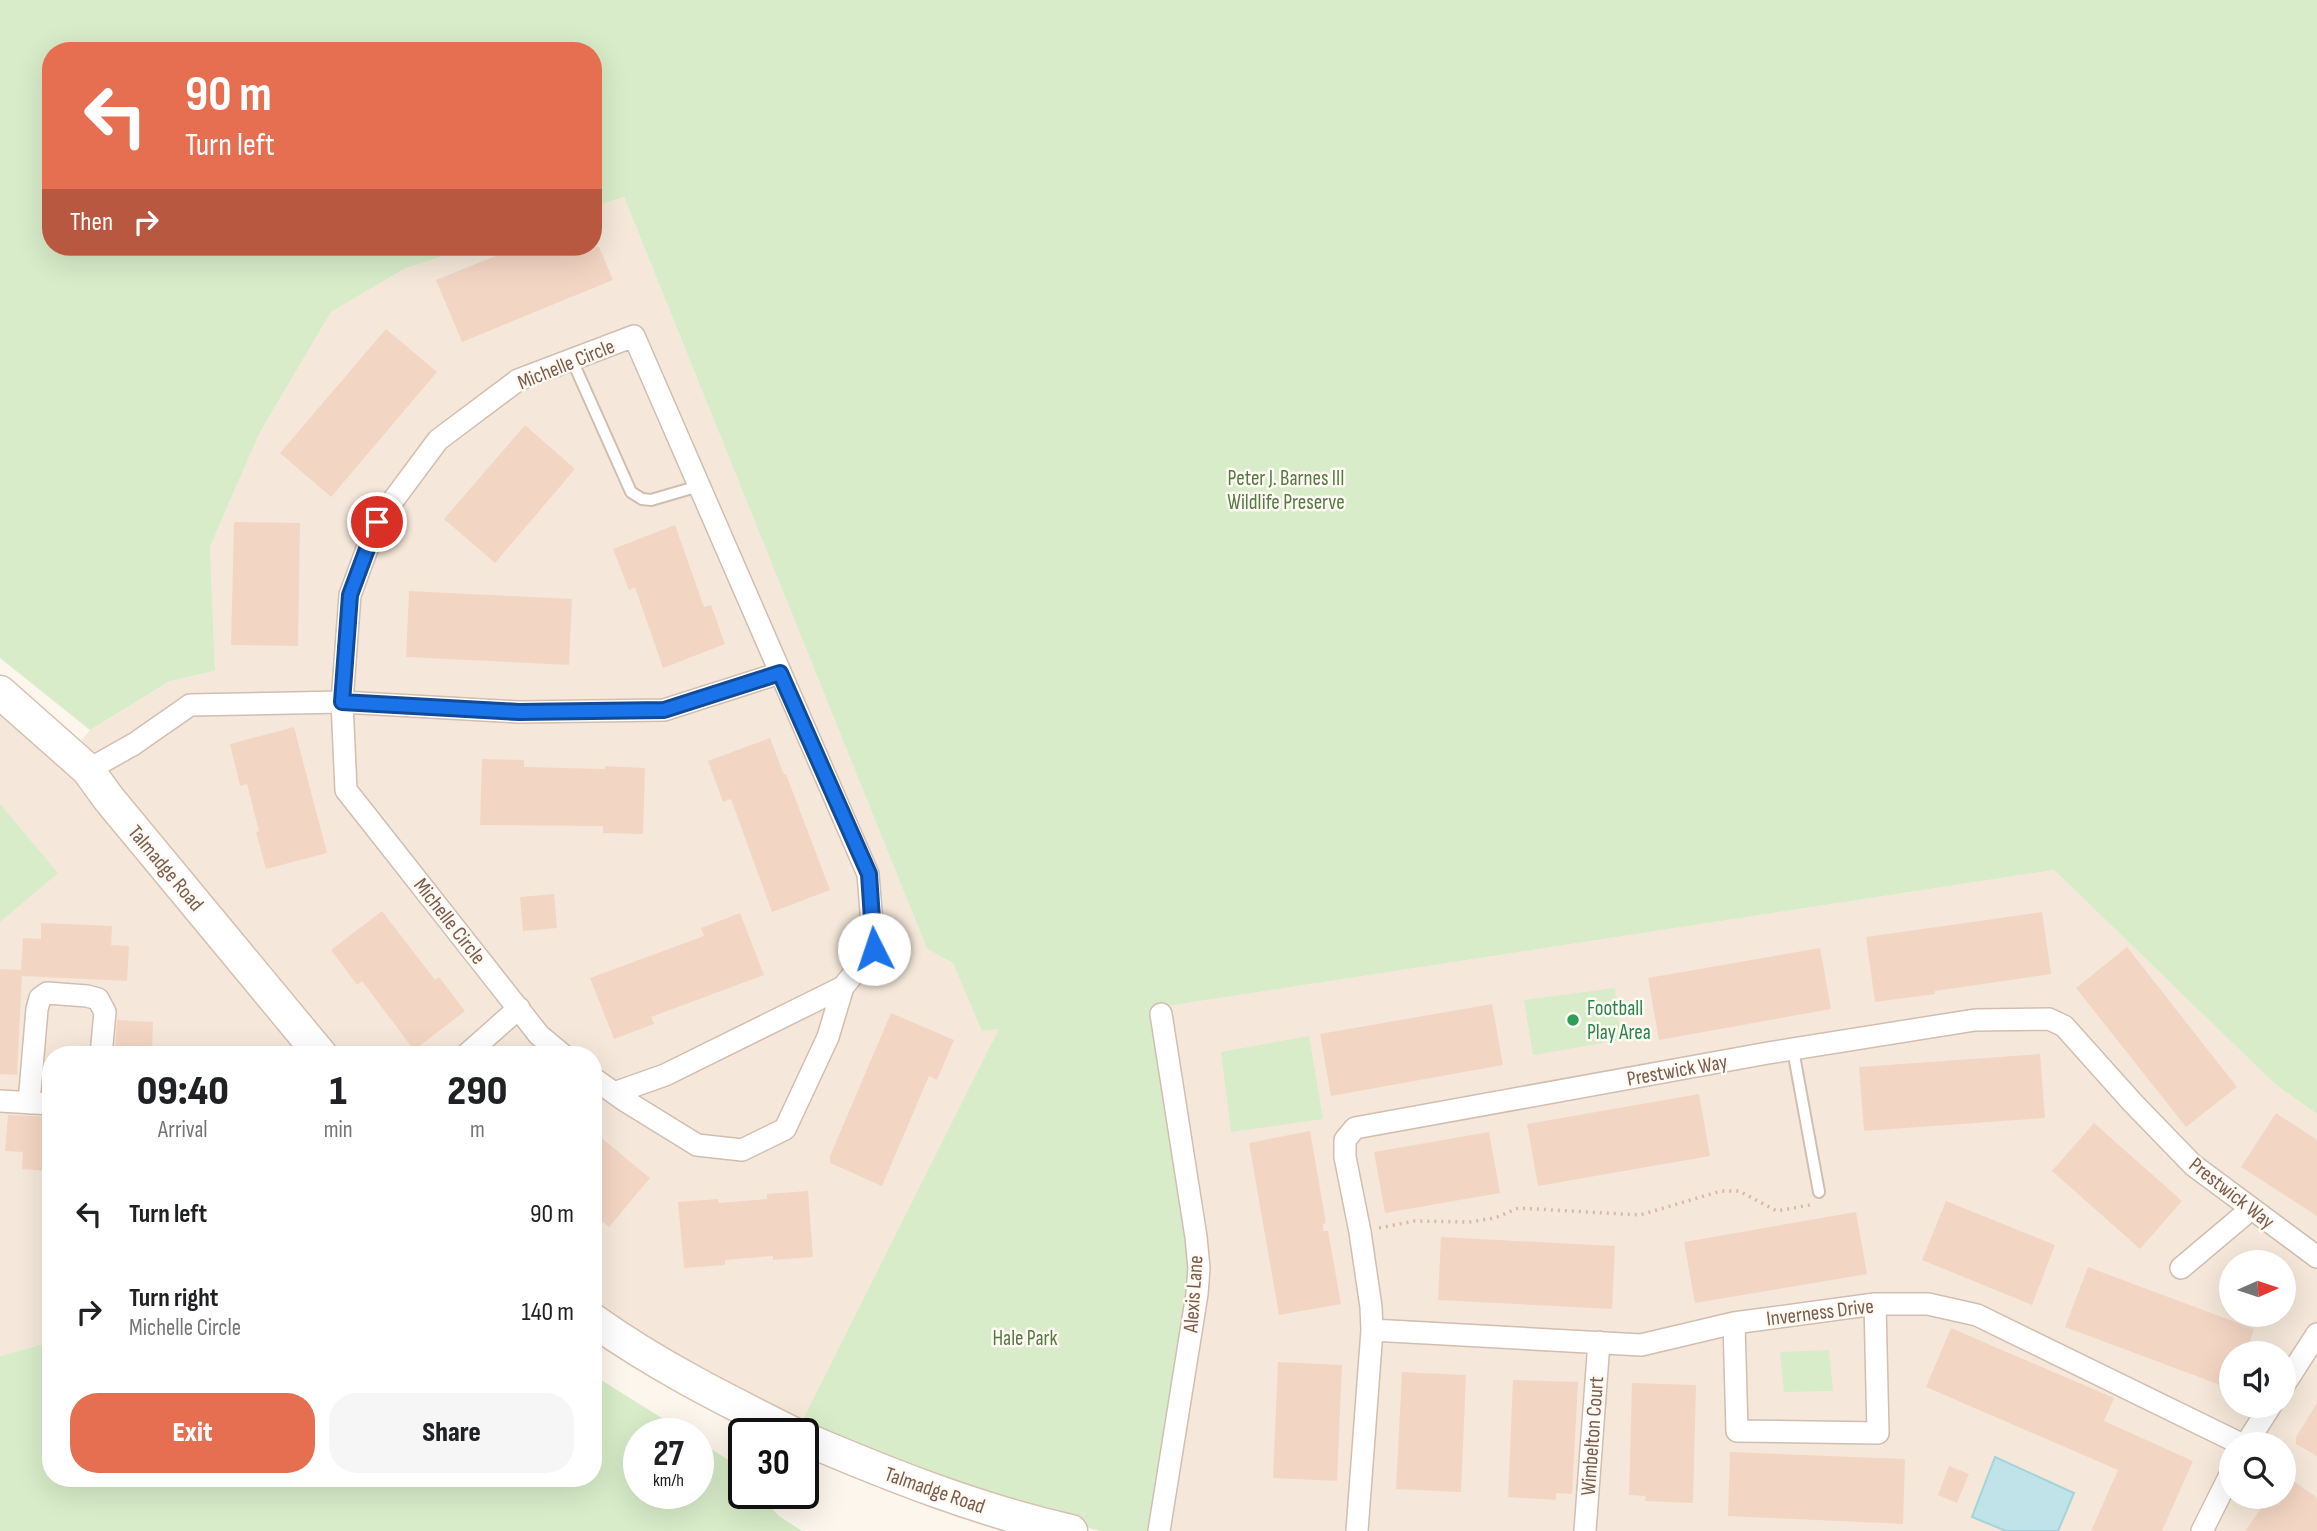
<!DOCTYPE html>
<style>
:root{--surface:#fff;--page:#f6f6f6;--text:#202124;--muted:#757577;--accent:#e76f51}
body{margin:0;font-family:"Sofia Sans Condensed",sans-serif;background:var(--page);color:var(--text);height:100vh;display:flex;flex-direction:column;font-size:26px;white-space:nowrap}
*{box-sizing:border-box;margin:0}
p{font-size:23px;color:var(--muted)}
.icon{flex:none;width:38px;height:38px;fill:none;stroke:currentColor;stroke-width:2;stroke-linecap:round;stroke-linejoin:round}
.map{position:relative;flex:1;overflow:hidden}
.sheet{position:absolute;left:42px;top:1046px;width:560px;height:441px;display:flex;flex-direction:column;background:var(--surface);border-radius:28px;box-shadow:0 7px 28px #0002}
.sheet>*{flex:none}
.guide{position:absolute;left:42px;top:42px;width:560px;height:214px;border-radius:28px;box-shadow:0 7px 28px #0002;background:#e76f51;color:#fff;overflow:hidden}
.needle{width:46px;rotate:87deg}
.controls{position:absolute;left:2219px;top:1250px;display:grid;gap:14px}
.controls a{display:grid;place-items:center;width:77px;height:77px;border-radius:50%;background:var(--surface);box-shadow:0 7px 28px #0002;font-size:35px}
.speed{position:absolute;left:623px;top:1418px;display:flex;gap:14px;font-size:35px;font-weight:700;text-align:center}
.speed>*{display:grid;place-content:center;width:91px;height:91px;border-radius:50%;background:var(--surface);box-shadow:0 7px 28px #0002;line-height:1}
.speed small{font-size:18px;font-weight:400}
.speed .limit{border:4px solid #111;border-radius:10px;background:#fff;color:#111}
.pin{position:absolute;display:grid;place-items:center;width:60px;height:60px;color:#fff;margin:-30px;border:4px solid #fff;border-radius:50%;box-shadow:0 2px 7px #0007}
.me{position:absolute;width:77px;margin:-38px;rotate:356deg;stroke-linejoin:round;filter:drop-shadow(0 0 5px #0008)}
.turn{display:flex;align-items:center;gap:24px;height:147px;padding:0 28px;font-size:32px}
.turn .icon{width:91px;height:91px;stroke-width:2.5}
.turn b{display:block;font-size:49px;line-height:60px}
.then{display:flex;align-items:center;height:66px;padding:0 28px;background:#0003;gap:14px;font-size:26px}
.eta{display:flex;justify-content:space-evenly;align-items:center;height:119px;text-align:center}
.eta b{font-size:42px;font-weight:800;line-height:49px}
.cta{display:flex;gap:14px;margin-top:auto;padding:14px 28px}
.cta a{flex:1;height:80px;border-radius:28px;background:var(--accent);color:#fff;font-size:28px;font-weight:800;line-height:80px;text-align:center}
.cta a+a{background:var(--page);color:var(--text)}
ul{padding:0;list-style:none}
li{display:flex;align-items:center;gap:21px;height:98px;padding:0 28px}
li div{flex:1}
li b{display:block;font-size:26px}
li em{font-style:normal}
.map>svg:first-child{display:block}
.residential{fill:#f5e8da;fill-rule:evenodd}
.green{fill:#d8ecc9}
.water{fill:#bfe3e8;stroke:#a5d3da;stroke-width:2}
.building{fill:#f3d5c3}
.lines{fill:none;stroke-linecap:round;stroke-linejoin:round}
.lane-casing{stroke:#d1beb0;stroke-width:14}
.street-casing{stroke:#d1beb0;stroke-width:24}
.secondary-casing{stroke:#d6c0b0;stroke-width:35}
.path{stroke:#d9b8a5;stroke-width:3.5;stroke-dasharray:2 5;stroke-linecap:butt}
.lane{stroke:#fff;stroke-width:10}
.street{stroke:#fff;stroke-width:21}
.secondary{stroke:#fff;stroke-width:32}
.route-casing{stroke:#114b97;stroke-width:18}
.route{stroke:#1a73e8;stroke-width:12}
.leisure-dot{fill:#2e9e5b;stroke:#fffaf3;stroke-width:2.5}
.labels{text-anchor:middle;stroke-width:5;stroke-linejoin:round;paint-order:stroke}
.street-label{font-size:21px;fill:#7a5c4d;stroke:#fffaf3}
.park-label{font-size:21px;fill:#537a41;stroke:#fffaf3}
.leisure-label{font-size:21px;fill:#27864d;stroke:#fffaf3;text-anchor:start}
</style>
<div class="map">
<svg width="2317" height="1531" viewBox="0 0 2317 1531">
<rect width="100%" height="100%" fill="#fdf6ec"/>
<path class="residential" d="M 624,197 L 927,949 L 1016,997 L 800,1425 L 593,1320 L 593,1055 L 51,1055 L 51,1342 L 0,1356 L 0,692 L 70,754 L 90,730 L 170,681 L 215,671 L 210,547 L 259,434 L 331,312 L 406,268 L 471,247 L 593,247 L 593,207 Z
M 2054,870 L 2276,1085 L 2317,1114 L 2317,1531 L 1159,1531 L 1161,1007 ZM 2231,1262 L 2284,1262 L 2284,1314 L 2231,1314 ZM 2231,1353 L 2284,1353 L 2284,1405 L 2231,1405 ZM 2231,1444 L 2284,1444 L 2284,1496 L 2231,1496 Z"/>
<path class="green" d="M 0,0 L 2317,0 L 2317,1114 L 2276,1085 L 2054,870 L 1161,1007 L 1196,1237 L 1159,1531 L 1100,1531 L 983,1499 L 800,1425 L 999,1029 L 982,1031 L 953,963 L 927,949 L 624,197 L 593,207 L 593,51 L 51,51 L 51,247 L 471,247 L 406,268 L 331,312 L 259,434 L 210,547 L 215,671 L 170,681 L 90,730 L 0,658 Z
M 0,804 L 58,873 L 0,922 Z
M 1615,988 L 1621,1040 L 1533,1055 L 1524,1000 Z
M 1309,1036 L 1323,1119 L 1231,1132 L 1221,1052 Z
M 51,1342 L 51,1479 L 593,1479 L 593,1375 L 686,1433 L 639,1433 L 639,1493 L 698,1493 L 698,1441 L 732,1462 L 744,1476 L 744,1493 L 758,1493 L 779,1516 L 802,1531 L 0,1531 L 0,1356 Z
M 1829,1350 L 1833,1391 L 1784,1392 L 1780,1352 Z"/>
<path class="water" d="M 1995,1457 L 2074,1493 L 2058,1531 L 2006,1531 L 1972,1517 Z"/>
<path class="building" d="M 518,247 L 599,247 L 613,280 L 462,342 L 436,280 Z
M 386,329 L 437,372 L 331,497 L 280,453 Z
M 525,425 L 575,469 L 495,563 L 444,519 Z
M 234,522 L 300,523 L 298,646 L 231,645 Z
M 675,525 L 704,607 L 711,605 L 725,644 L 663,668 L 635,587 L 629,590 L 613,549 Z
M 409,591 L 572,599 L 569,665 L 406,657 Z
M 294,727 L 327,853 L 266,869 L 256,832 L 259,831 L 247,784 L 240,786 L 230,744 Z
M 770,738 L 784,775 L 786,774 L 830,890 L 772,912 L 731,799 L 723,802 L 708,761 Z
M 482,759 L 524,760 L 524,767 L 605,769 L 605,766 L 645,768 L 643,834 L 603,833 L 603,826 L 480,825 Z
M 554,894 L 557,928 L 523,931 L 520,897 Z
M 382,911 L 435,980 L 439,977 L 465,1011 L 414,1050 L 362,981 L 357,985 L 331,950 Z
M 2042,912 L 2051,974 L 1935,991 L 1935,994 L 1875,1002 L 1866,937 Z
M 740,913 L 764,975 L 651,1017 L 654,1024 L 614,1039 L 590,978 L 704,936 L 701,928 Z
M 41,923 L 112,926 L 111,945 L 129,946 L 127,981 L 22,976 L 17,1075 L 0,1074 L 0,969 L 21,970 L 23,938 L 41,939 Z
M 2127,947 L 2237,1087 L 2186,1127 L 2076,988 Z
M 1820,948 L 1831,1009 L 1659,1040 L 1648,978 Z
M 1492,1004 L 1503,1065 L 1331,1096 L 1320,1034 Z
M 891,1013 L 954,1040 L 937,1080 L 929,1076 L 882,1186 L 830,1163 L 830,1156 Z
M 117,1020 L 153,1022 L 152,1055 L 115,1055 Z
M 2040,1054 L 2045,1118 L 1864,1131 L 1859,1067 Z
M 1699,1094 L 1710,1156 L 1538,1186 L 1527,1124 Z
M 2276,1113 L 2317,1140 L 2317,1216 L 2241,1167 Z
M 8,1115 L 51,1117 L 51,1171 L 22,1169 L 23,1152 L 5,1151 Z
M 2094,1123 L 2182,1201 L 2140,1249 L 2052,1171 Z
M 593,1131 L 650,1178 L 609,1227 L 593,1214 Z
M 1310,1131 L 1326,1223 L 1323,1224 L 1323,1231 L 1328,1231 L 1341,1304 L 1279,1315 L 1249,1143 Z
M 1489,1132 L 1500,1193 L 1385,1213 L 1374,1152 Z
M 808,1191 L 813,1257 L 773,1260 L 773,1256 L 725,1260 L 725,1265 L 684,1268 L 678,1202 L 718,1199 L 719,1203 L 767,1199 L 767,1194 Z
M 1946,1201 L 2055,1245 L 2032,1305 L 1922,1260 Z
M 1856,1212 L 1867,1274 L 1695,1303 L 1684,1242 Z
M 1441,1237 L 1615,1246 L 1612,1309 L 1438,1300 Z
M 2088,1267 L 2254,1329 L 2246,1353 L 2231,1353 L 2231,1389 L 2065,1327 Z
M 1951,1328 L 2114,1398 L 2104,1421 L 2193,1461 L 2162,1531 L 2091,1531 L 2118,1470 L 1926,1387 Z
M 1278,1362 L 1342,1365 L 1337,1481 L 1273,1478 Z
M 1402,1372 L 1466,1375 L 1461,1492 L 1396,1489 Z
M 1513,1380 L 1578,1382 L 1572,1494 L 1556,1493 L 1556,1500 L 1508,1497 Z
M 1632,1383 L 1696,1385 L 1693,1503 L 1645,1501 L 1646,1496 L 1629,1495 Z
M 2317,1403 L 2317,1456 L 2296,1444 L 2296,1437 Z
M 1730,1452 L 1905,1459 L 1903,1524 L 1728,1516 Z
M 1949,1466 L 1969,1474 L 1957,1503 L 1938,1495 Z
M 2284,1474 L 2317,1498 L 2317,1531 L 2245,1531 L 2270,1496 L 2284,1496 Z"/>
<g class="lines">
<defs>
<path id="lane" d="M 572,360 L 631,492 L 642,499 L 651,500 L 699,486
M 1793,1050 L 1819,1192"/>
<path id="street" d="M 88,770 L 134,744 L 190,705 L 342,702 L 519,712 L 664,710 L 780,673
M 466,1055 L 519,1008
M 563,1055 L 539,1035 L 346,790 L 342,702 L 350,595 L 377,522 L 438,440 L 518,380 L 634,336 L 868,874 L 874,949 L 843,987 L 828,1037 L 785,1129 L 742,1150 L 697,1145 L 624,1100 L 593,1078
M 614,1093 L 665,1075 L 843,987
M 0,1101 L 51,1104
M 29,1103 L 37,1009 L 40,998 L 47,993 L 87,996 L 98,999 L 105,1012 L 101,1055
M 2181,1268 L 2251,1209
M 1734,1323 L 1737,1431 L 1878,1433 L 1875,1304
M 1372,1330 L 1641,1345 L 1734,1323 L 1875,1304 L 1928,1304 L 1977,1315 L 2241,1444
M 2284,1385 L 2317,1334
M 2246,1444 L 2271,1405
M 1159,1531 L 1197,1294 L 1199,1268 L 1196,1237 L 1161,1014
M 1357,1531 L 1372,1330 L 1371,1307 L 1360,1232 L 1345,1157 L 1345,1140 L 1355,1128 L 1768,1053 L 1975,1020 L 2049,1019 L 2064,1026 L 2132,1102 L 2193,1165 L 2317,1257
M 1585,1531 L 1599,1342
M 2202,1531 L 2231,1473"/>
<path id="secondary" d="M 0,692 L 88,770 L 109,799 L 321,1055
M 593,1320 C 656,1365 724,1399 792,1433
M 803,1438 C 890,1475 978,1510 1071,1531"/>
</defs>
<use href="#lane" class="lane-casing"/>
<use href="#street" class="street-casing"/>
<use href="#secondary" class="secondary-casing"/>
<path class="path" d="M 1379,1228 L 1415,1221 L 1469,1222 L 1495,1218 L 1518,1208 L 1640,1215 L 1721,1191 L 1739,1191 L 1777,1211 L 1810,1205"/>
<use href="#lane" class="lane"/>
<use href="#street" class="street"/>
<use href="#secondary" class="secondary"/>
</g>
<g class="lines">
<defs>
<path id="route" d="M 377,522 L 350,595 L 342,702 L 519,712 L 664,710 L 780,673 L 869,874 L 874,949"/>
</defs>
<use href="#route" class="route-casing"/>
<use href="#route" class="route"/>
</g>
<circle class="leisure-dot" cx="1573" cy="1020" r="7"/>
<g class="labels">
<g class="street-label">
<text transform="translate(566 364) rotate(-22)" y="7">Michelle Circle</text>
<text transform="translate(166 868) rotate(50)" y="7">Talmadge Road</text>
<text transform="translate(450 921) rotate(52)" y="7">Michelle Circle</text>
<text transform="translate(1677 1070) rotate(-10)" y="7">Prestwick Way</text>
<text transform="translate(2232 1193) rotate(38)" y="7">Prestwick Way</text>
<text transform="translate(1193 1294) rotate(-86)" y="7">Alexis Lane</text>
<text transform="translate(1820 1312) rotate(-7)" y="7">Inverness Drive</text>
<text transform="translate(1592 1436) rotate(-86)" y="7">Wimbelton Court</text>
<text transform="translate(935 1490) rotate(19)" y="7">Talmadge Road</text>
</g>
<g class="park-label">
<text x="1286" y="485">Peter J. Barnes III<tspan x="1286" dy="24">Wildlife Preserve</tspan></text>
<text x="1025" y="1345">Hale Park</text>
</g>
<g class="leisure-label">
<text x="1587" y="1015">Football<tspan x="1587" dy="24">Play Area</tspan></text>
</g>
</g>
</svg>
<div class="controls">
<a><svg class="needle" viewBox="-14 -14 28 28"><path d="M0-13l5 13h-10z" fill="#e53935"/><path d="M0 13l5-13h-10z" fill="#757577"/></svg></a>
<a><svg class="icon" aria-label="sound" viewBox="0 0 24 24"><path d="M4 9h4l5-4v14l-5-4H4zM17 9q2 3 0 6"/></svg></a>
<a><svg class="icon" aria-label="search" viewBox="0 0 24 24"><circle cx="10" cy="10" r="6"/><path d="M15 15l6 6"/></svg></a>
</div>
<div class="speed"><div>27<small>km/h</small></div><div class="limit">30</div></div>
<div class="pin" style="left:377px;top:522px;background:#d93025"><svg class="icon" aria-label="arrive" viewBox="0 0 24 24"><path d="M6 21V4h12l-3 4 3 4H6"/></svg></div>
<svg class="me" style="left:874px;top:949px" viewBox="-20 -20 40 40"><circle r="19" fill="#fff"/><path d="M0-13L10 11 0 6-10 11z" fill="#1a73e8"/></svg>
<div class="guide">
<div class="turn"><svg class="icon" aria-label="left" viewBox="0 0 24 24"><path d="M17 20v-9H6M10 6l-5 5 5 5"/></svg><div><b>90 m</b>Turn left</div></div>
<div class="then">Then<svg class="icon" aria-label="right" viewBox="0 0 24 24"><path d="M7 20v-9h11M14 6l5 5-5 5"/></svg></div>
</div>
<section class="sheet">
<div class="eta">
<div><b>09:40</b><p>Arrival</p></div>
<div><b>1</b><p>min</p></div>
<div><b>290</b><p>m</p></div>
</div>
<ul>
<li><svg class="icon" aria-label="left" viewBox="0 0 24 24"><path d="M17 20v-9H6M10 6l-5 5 5 5"/></svg><div><b>Turn left</b></div><em>90 m</em></li>
<li><svg class="icon" aria-label="right" viewBox="0 0 24 24"><path d="M7 20v-9h11M14 6l5 5-5 5"/></svg><div><b>Turn right</b><p>Michelle Circle</p></div><em>140 m</em></li>
</ul>
<div class="cta"><a>Exit</a><a>Share</a></div>
</section>
</div>
